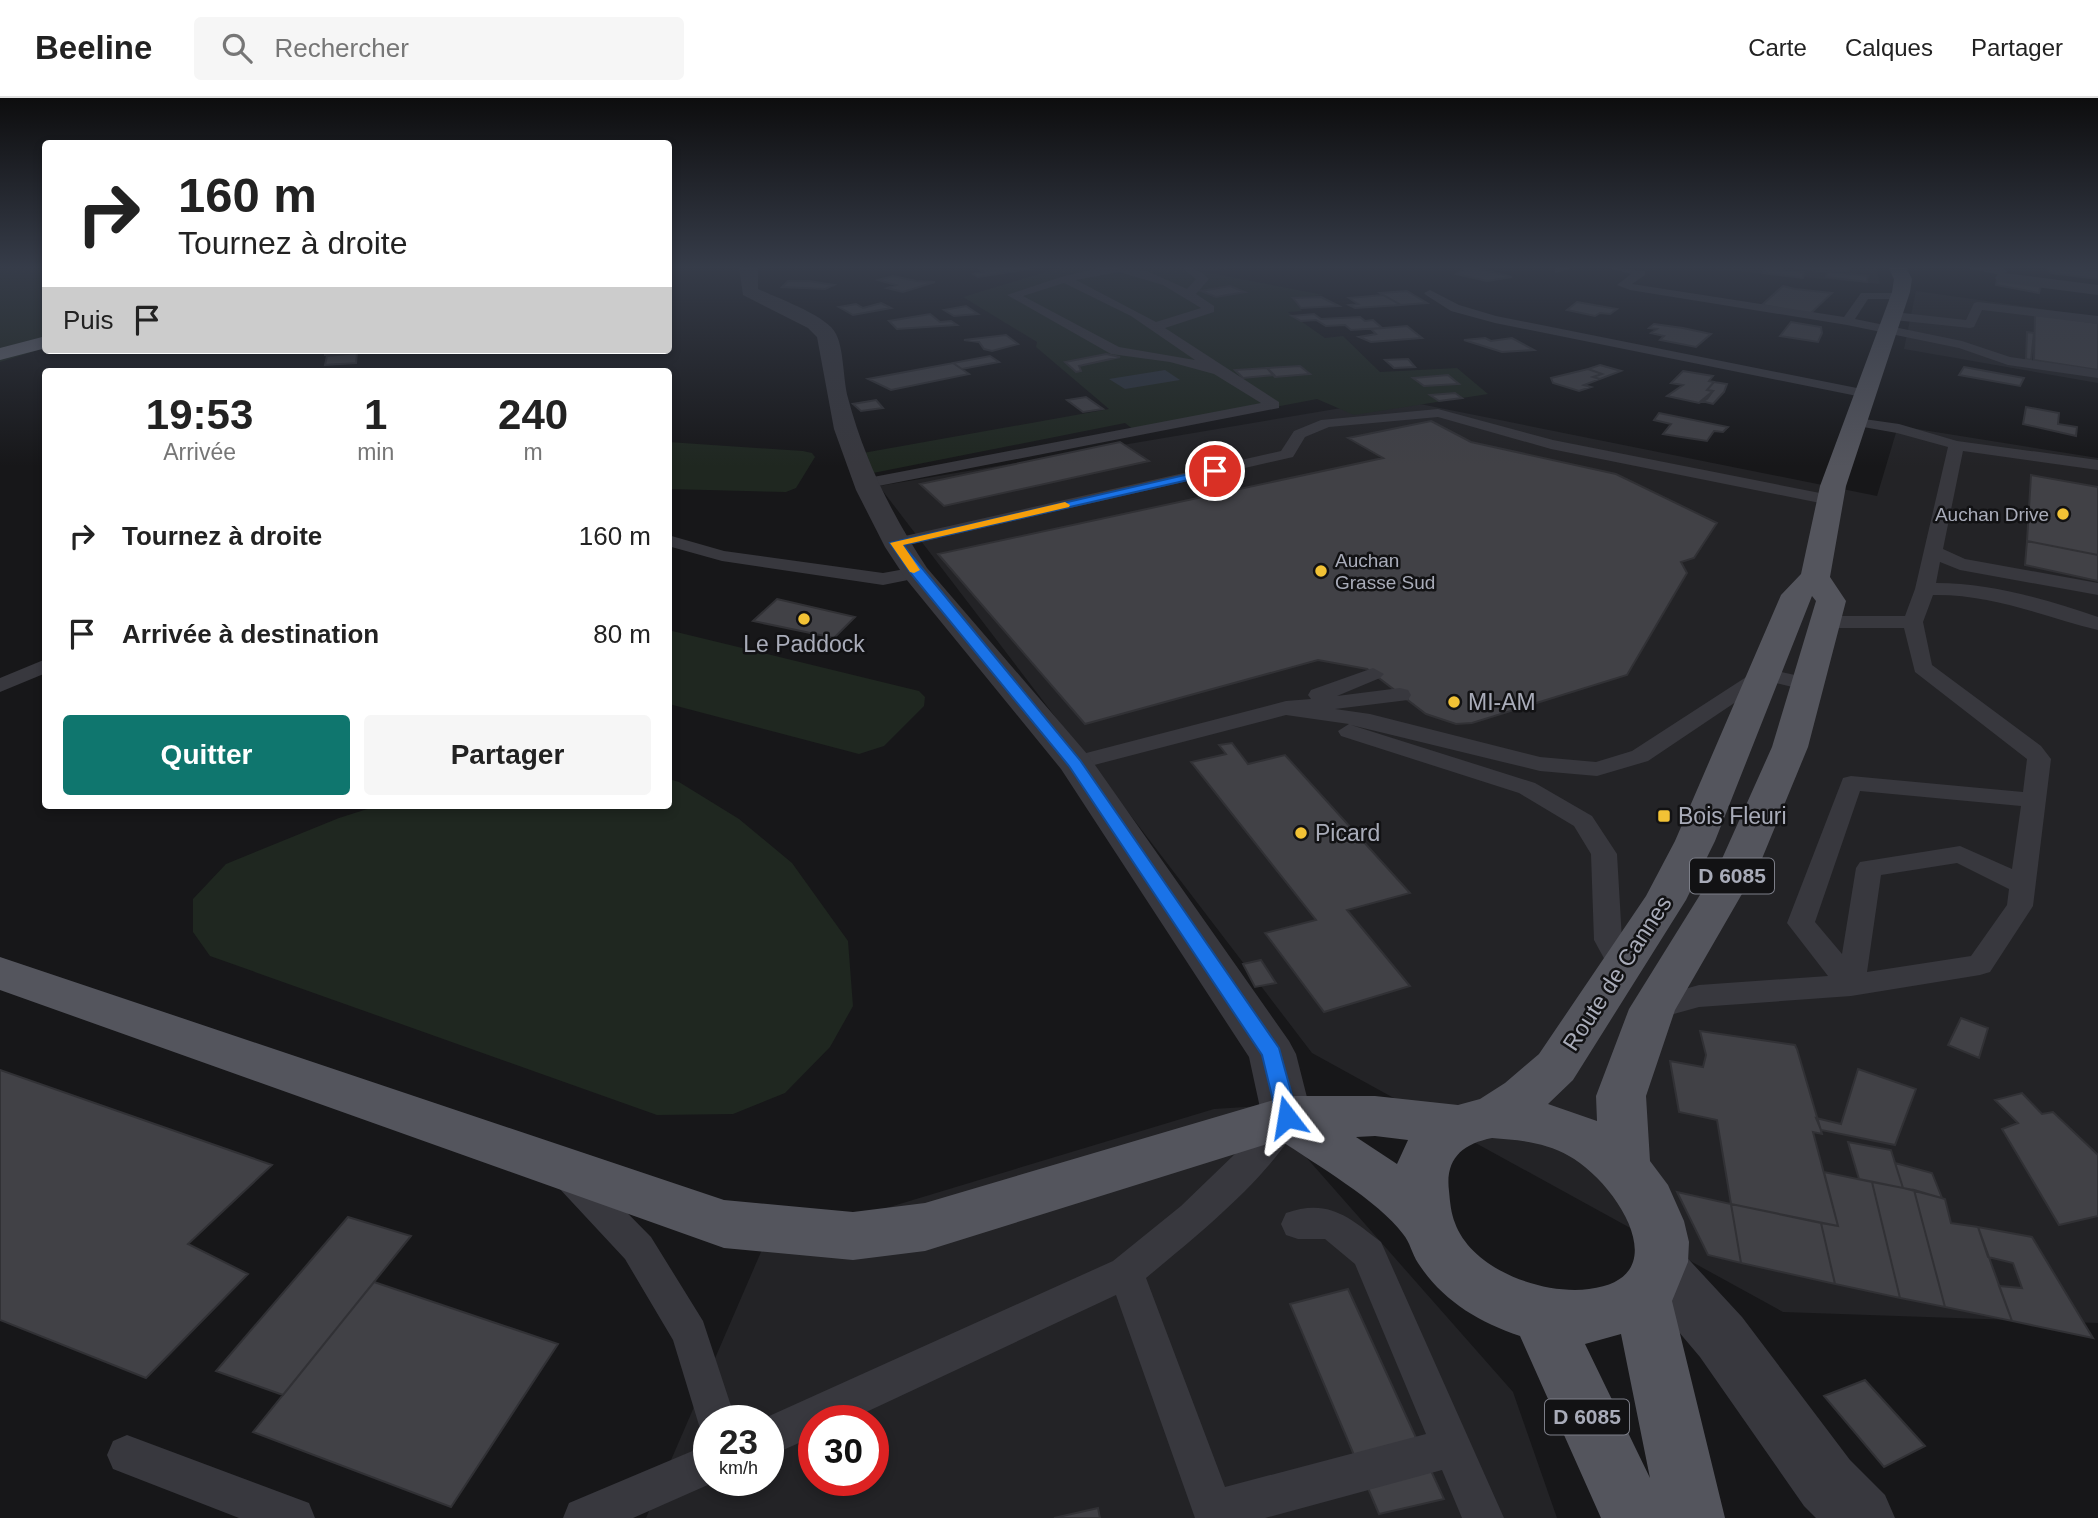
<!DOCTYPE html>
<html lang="fr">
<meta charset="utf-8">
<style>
:root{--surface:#fff;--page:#f6f6f6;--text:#222;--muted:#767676;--line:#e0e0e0;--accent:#0f766e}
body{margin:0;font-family:Helvetica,sans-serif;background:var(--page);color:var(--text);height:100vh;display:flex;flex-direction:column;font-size:26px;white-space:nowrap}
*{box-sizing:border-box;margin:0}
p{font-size:23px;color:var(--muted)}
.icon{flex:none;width:38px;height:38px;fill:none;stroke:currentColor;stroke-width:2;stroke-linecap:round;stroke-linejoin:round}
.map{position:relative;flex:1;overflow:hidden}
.details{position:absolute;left:42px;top:270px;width:630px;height:441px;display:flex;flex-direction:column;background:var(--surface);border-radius:7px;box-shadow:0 4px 10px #0003}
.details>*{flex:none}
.top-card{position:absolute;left:42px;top:42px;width:630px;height:214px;border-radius:7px;box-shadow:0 4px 10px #0003;background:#fff;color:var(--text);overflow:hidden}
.speed{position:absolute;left:693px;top:1307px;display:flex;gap:14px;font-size:35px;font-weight:700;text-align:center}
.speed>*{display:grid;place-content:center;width:91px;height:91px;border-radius:50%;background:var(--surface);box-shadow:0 4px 10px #0003;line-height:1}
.speed small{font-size:18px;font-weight:400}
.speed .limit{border:10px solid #d22;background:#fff;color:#111}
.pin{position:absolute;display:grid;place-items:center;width:60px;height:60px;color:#fff;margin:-30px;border:4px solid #fff;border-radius:50%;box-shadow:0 2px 7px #0007}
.me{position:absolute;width:77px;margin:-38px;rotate:346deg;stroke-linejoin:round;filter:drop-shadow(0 0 5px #0008)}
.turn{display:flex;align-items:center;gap:24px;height:147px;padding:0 21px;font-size:32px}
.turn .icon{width:91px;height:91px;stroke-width:2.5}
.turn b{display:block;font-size:49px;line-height:60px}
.then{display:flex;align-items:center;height:66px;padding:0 21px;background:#0003;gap:14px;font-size:26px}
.eta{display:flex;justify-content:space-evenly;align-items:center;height:119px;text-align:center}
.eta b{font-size:42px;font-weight:700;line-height:49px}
.button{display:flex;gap:14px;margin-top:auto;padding:14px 21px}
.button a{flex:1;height:80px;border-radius:7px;background:var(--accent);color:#fff;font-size:28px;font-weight:700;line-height:80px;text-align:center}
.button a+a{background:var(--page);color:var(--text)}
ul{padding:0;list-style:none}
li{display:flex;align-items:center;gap:21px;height:98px;padding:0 21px}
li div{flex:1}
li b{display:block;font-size:26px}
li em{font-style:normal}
header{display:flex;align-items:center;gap:42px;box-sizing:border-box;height:98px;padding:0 35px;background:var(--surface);border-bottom:2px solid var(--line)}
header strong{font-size:33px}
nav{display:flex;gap:38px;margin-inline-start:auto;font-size:24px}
.search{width:490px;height:63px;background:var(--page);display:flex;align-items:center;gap:18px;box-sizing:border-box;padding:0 24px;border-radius:7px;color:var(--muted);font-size:26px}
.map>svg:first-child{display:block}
.built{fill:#232326;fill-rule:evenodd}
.green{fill:#1f2720}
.water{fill:#2d343d}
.building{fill:#414146;stroke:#313135;stroke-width:2}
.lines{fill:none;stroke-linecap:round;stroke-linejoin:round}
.lane{fill:#38383e;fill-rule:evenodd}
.street{fill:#38383e;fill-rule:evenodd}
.primary{fill:#54555d;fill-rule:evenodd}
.highway{fill:#64666f;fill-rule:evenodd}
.route{fill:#1a73e8;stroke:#114b97;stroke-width:2}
.slow{fill:#f59e0b}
.poi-dot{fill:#f2c235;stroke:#121214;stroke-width:2.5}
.labels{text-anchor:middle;stroke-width:5;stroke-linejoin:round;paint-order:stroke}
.far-poi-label{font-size:19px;fill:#a9acb9;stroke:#121214;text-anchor:end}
.shield{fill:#121214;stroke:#7c7e88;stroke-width:2}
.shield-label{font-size:21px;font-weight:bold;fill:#a9acb9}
.poi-label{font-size:23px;fill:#a9acb9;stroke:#121214;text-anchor:start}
.street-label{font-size:23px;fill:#a9acb9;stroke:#121214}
</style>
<header>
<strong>Beeline</strong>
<div class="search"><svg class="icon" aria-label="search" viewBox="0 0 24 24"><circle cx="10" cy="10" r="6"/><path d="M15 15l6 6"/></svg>Rechercher</div>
<nav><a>Carte</a><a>Calques</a><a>Partager</a></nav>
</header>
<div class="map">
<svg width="2098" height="1420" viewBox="0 0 2098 1420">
<rect width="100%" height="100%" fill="#171719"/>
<path class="built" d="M 1714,169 L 1876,169 L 1880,186 L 1713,171 Z
M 1916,193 L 2098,219 L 2098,285 L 1904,251 Z
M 1395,301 L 1877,398 L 1898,328 L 2098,360 L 2098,1225 L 1783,1214 L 1312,955 L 879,388 Z
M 1261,1008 L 1513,1294 L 1557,1420 L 646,1420 L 764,1147 L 1214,1011 ZM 709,1323 L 768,1323 L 768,1382 L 709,1382 ZM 814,1323 L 873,1323 L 873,1382 L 814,1382 Z"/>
<path class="green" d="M 12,169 L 45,169 L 45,250 L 0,264 L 0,171 Z
M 1062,169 L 1245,169 L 1199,173 L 1324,197 L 1292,200 L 1302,213 L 1288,214 L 1325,240 L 1343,238 L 1380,274 L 1457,270 L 1488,296 L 1354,317 L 1317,301 L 1138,335 L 1125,325 L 873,375 L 863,355 L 1109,311 L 1036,249 L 1037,244 L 963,199 Z
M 668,344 L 803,353 L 812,355 L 815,359 L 796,390 L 786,394 L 669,391 Z
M 668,532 L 919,593 L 925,599 L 924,608 L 884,648 L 859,656 L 669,606 Z
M 669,681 L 679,684 L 739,721 L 792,765 L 848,843 L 853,908 L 830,949 L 785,995 L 733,1016 L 657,1017 L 210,858 L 193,834 L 193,801 L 226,766 L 339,720 L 380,707 L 668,707 Z"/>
<path class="water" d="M 1165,272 L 1180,282 L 1125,291 L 1109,281 Z"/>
<path class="building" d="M 996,169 L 1024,169 L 1029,171 L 978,179 L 973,176 L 983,174 L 979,171 Z
M 1467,169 L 1484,172 L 1512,179 L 1487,183 L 1456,176 Z
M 1765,169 L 1771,170 L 1804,174 L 1803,180 L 1762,175 Z
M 1792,169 L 1849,169 L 1849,174 L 1819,173 Z
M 2046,169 L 2098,172 L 2098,181 L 2051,175 Z
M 1828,173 L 1868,178 L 1867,184 L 1826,179 Z
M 893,178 L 916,183 L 935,184 L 903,194 L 887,190 L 896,187 L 878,182 Z
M 1997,181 L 2041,187 L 2039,195 L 1996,187 Z
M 788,183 L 809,183 L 834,187 L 825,191 L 782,189 Z
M 1230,188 L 1245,194 L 1216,199 L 1201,193 Z
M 1783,188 L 1795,191 L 1832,195 L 1810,216 L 1762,207 Z
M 1407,193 L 1427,205 L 1401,207 L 1380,195 Z
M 1383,197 L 1401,207 L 1355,210 L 1349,207 L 1358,206 L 1349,200 Z
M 1321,199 L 1339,208 L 1301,210 L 1293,200 Z
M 1577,204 L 1617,211 L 1610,216 L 1600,215 L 1595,218 L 1567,212 Z
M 881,205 L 891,210 L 853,217 L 839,209 L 856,206 L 863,210 Z
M 966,208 L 978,216 L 954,218 L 944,212 Z
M 930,216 L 940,224 L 951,223 L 957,227 L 897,231 L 889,223 Z
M 1314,216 L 1321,221 L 1360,219 L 1365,223 L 1373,222 L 1382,230 L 1351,232 L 1345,227 L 1326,228 L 1316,222 L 1301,223 L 1292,218 Z
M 2035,216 L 2098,225 L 2098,272 L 2034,262 Z
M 1791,224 L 1821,229 L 1822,235 L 1818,244 L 1780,238 Z
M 1654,226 L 1683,230 L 1711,236 L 1696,249 L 1660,242 L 1664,238 L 1651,235 L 1657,231 L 1649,230 Z
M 1407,228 L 1422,240 L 1371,244 L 1359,239 L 1376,236 L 1371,231 Z
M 2027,234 L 2034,235 L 2031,262 L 2026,261 Z
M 1006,237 L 1018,246 L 992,253 L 984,251 L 979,244 L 964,242 Z
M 1485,240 L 1491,243 L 1512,240 L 1534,252 L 1502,254 L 1464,242 Z
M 325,252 L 370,252 L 325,257 Z
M 357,255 L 356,265 L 325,267 L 327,258 Z
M 1106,256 L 1120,259 L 1079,268 L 1081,273 L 1076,274 L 1065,264 Z
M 990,258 L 999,264 L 962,271 L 953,265 Z
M 1408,261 L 1415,269 L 1394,270 L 1385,262 Z
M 953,265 L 969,276 L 891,292 L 868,281 Z
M 1600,267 L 1621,273 L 1600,281 L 1593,279 L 1602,276 L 1588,271 Z
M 1300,268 L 1310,276 L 1275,279 L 1267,270 Z
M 1964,269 L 2024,280 L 2020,288 L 1959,277 Z
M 1267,270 L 1274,277 L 1243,280 L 1235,272 Z
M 1588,271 L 1602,276 L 1593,279 L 1600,281 L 1584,287 L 1591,289 L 1579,293 L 1553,285 L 1551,280 Z
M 1683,273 L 1713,278 L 1709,283 L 1714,284 L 1707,292 L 1713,293 L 1707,301 L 1699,305 L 1667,298 L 1683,287 L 1671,285 Z
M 1448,277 L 1459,286 L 1424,288 L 1413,280 Z
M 1714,284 L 1727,286 L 1724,294 L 1713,306 L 1701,303 L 1713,293 L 1707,292 Z
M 1455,295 L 1462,300 L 1439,303 L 1430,297 Z
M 1086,299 L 1103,311 L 1083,314 L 1067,302 Z
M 876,302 L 883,310 L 861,313 L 853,306 Z
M 2026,309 L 2059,315 L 2058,326 L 2077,329 L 2076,338 L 2023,326 Z
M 1659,315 L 1728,329 L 1723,334 L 1714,333 L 1707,343 L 1681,339 L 1663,336 L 1671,326 L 1654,322 Z
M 1431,323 L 1471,344 L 1616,376 L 1717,425 L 1694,460 L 1681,464 L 1687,475 L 1627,577 L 1472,625 L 1456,626 L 1426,616 L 1367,571 L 1318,562 L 1085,626 L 938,456 L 1383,360 L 1348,340 Z
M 1120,344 L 1149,363 L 944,408 L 920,386 Z
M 2031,377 L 2098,389 L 2098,457 L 2027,443 Z
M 2027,443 L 2098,457 L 2098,483 L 2025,467 Z
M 777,501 L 855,519 L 834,540 L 753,523 Z
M 1232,645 L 1248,666 L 1285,657 L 1410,795 L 1347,812 L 1410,888 L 1324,914 L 1265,835 L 1316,822 L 1191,664 L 1226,656 L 1219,647 Z
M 1261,862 L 1276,885 L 1255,889 L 1243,866 Z
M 1961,920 L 1988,930 L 1979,960 L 1948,947 Z
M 1700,933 L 1795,947 L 1797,951 L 1822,1036 L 1813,1034 L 1838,1128 L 1731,1106 L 1717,1022 L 1679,1014 L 1670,963 L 1703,969 L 1706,957 Z
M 1858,971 L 1916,991 L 1895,1047 L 1821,1032 L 1816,1020 L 1841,1026 Z
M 0,972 L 272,1067 L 188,1146 L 248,1176 L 146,1280 L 0,1222 Z
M 2022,995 L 2042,1016 L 2053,1014 L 2098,1057 L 2098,1118 L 2059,1127 L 2002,1031 L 2018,1025 L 1995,1002 Z
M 1848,1044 L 1891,1052 L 1903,1090 L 1859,1081 Z
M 1895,1065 L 1932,1075 L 1942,1100 L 1903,1090 Z
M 1824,1074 L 1872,1084 L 1900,1200 L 1835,1186 L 1821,1125 L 1838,1128 Z
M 1872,1084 L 1914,1092 L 1945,1209 L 1900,1200 Z
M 1914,1092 L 1945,1101 L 1951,1125 L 1978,1129 L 2012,1223 L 1945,1209 Z
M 1677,1094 L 1731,1106 L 1741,1165 L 1708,1157 Z
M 1731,1106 L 1821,1125 L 1835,1186 L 1741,1165 Z
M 348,1119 L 411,1138 L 283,1297 L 216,1273 Z
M 1978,1129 L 2032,1139 L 2093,1240 L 2012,1223 L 1999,1188 L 2022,1190 L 2013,1165 L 1988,1159 Z
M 374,1184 L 558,1246 L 451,1409 L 253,1334 Z
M 1348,1191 L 1444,1401 L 1379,1416 L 1290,1206 Z
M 1865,1282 L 1925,1348 L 1884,1369 L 1824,1298 Z
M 1098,1410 L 1100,1420 L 1054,1420 Z"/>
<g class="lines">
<path class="lane" d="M 1103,169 L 1147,173 L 1187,191 L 1196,181 L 1181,169 C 1193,169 1200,172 1209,181 L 1196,196 L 1214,208 L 1214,214 L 1165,230 L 1279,304 L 1279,310 L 868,390 L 862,388 L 862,382 L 868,380 L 1261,305 L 1214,276 L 1170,264 L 1111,256 L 1007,197 L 1061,179 ZM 1119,174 L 1163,187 L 1201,210 L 1156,224 L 1076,182 ZM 1064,185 L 1131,218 L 1195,262 L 1119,249 L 1023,198 Z
M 1560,169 L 1575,169 L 1555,175 L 1555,171 Z
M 1605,169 L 1645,173 L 1645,177 L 1632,186 L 1844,219 L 1861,195 L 1899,195 L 1903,197 L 1903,201 L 1868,201 L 1855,221 L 1962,243 L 2010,259 L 2098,272 L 2098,280 L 2008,267 L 1959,250 L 1847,227 L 1630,192 L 1617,187 L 1631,176 Z
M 1961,169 L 2003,169 L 2007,174 L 2001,177 Z
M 1430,192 L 1459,207 L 1496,218 L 1867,292 L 1874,296 L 1867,300 L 1495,225 L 1451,213 L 1426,197 L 1424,195 Z
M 1978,204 L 2098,218 L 2098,226 L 1982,212 L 1974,229 L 1970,230 L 1894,222 L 1888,218 L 1894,214 L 1966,222 L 1974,205 Z
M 1438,311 L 1553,342 L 1830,397 L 1838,402 L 1830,407 L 1551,351 L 1438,319 L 1329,329 L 1305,339 L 1293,359 L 896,450 L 887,445 L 896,440 L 1281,353 L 1294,333 L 1321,322 Z
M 1857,320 L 1899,326 L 1957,343 L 2098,362 L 2098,372 L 1963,353 L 1943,451 L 1965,461 L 2098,485 L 2098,497 L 1960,472 L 1940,464 L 1936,485 C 1991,485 2046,501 2098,519 L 2098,532 C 2042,518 1992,496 1933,497 L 1923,524 L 1932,567 L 2041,648 L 2051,661 L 2033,808 L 1990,874 L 1980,877 L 1851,898 L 1699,909 L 1652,922 L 1642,919 L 1637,911 L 1642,903 L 1699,887 L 1828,878 L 1787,825 L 1843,680 L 1851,678 L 2023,694 L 2027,661 L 1915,574 L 1904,530 L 1826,530 L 1816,524 L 1826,518 L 1905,518 L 1915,491 L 1948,349 L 1897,335 L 1852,327 L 1852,321 ZM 1860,693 L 2021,708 L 2012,771 L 1960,748 L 1860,764 L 1856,770 L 1842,856 L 1815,824 ZM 1957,765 L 2009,791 L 2007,807 L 1971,858 L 1867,874 L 1881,777 Z
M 668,437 L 724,453 L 883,475 L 916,469 L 925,475 L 923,479 L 883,487 L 722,463 L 668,448 Z
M 46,561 L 46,575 L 0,594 L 0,580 Z
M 1373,570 L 1384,576 L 1380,580 L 1337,598 L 1400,590 L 1408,592 L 1411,597 L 1408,602 L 1335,611 L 1370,616 L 1540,659 L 1596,664 L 1632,653 L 1757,572 L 1764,570 L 1817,582 L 1820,587 L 1809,593 L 1767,583 L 1648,663 L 1597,678 L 1540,673 L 1351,627 L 1535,685 L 1592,718 L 1617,756 L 1622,842 L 1636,868 L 1632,875 L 1622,878 L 1612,875 L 1594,842 L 1591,756 L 1574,728 L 1519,695 L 1341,638 L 1338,633 L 1349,626 L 1286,617 L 1075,672 L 1067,670 L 1063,665 L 1067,660 L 1286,603 L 1311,601 L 1308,597 L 1311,592 Z
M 1285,1008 L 1296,1012 L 1301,1021 C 1272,1078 1195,1139 1146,1180 L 1225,1389 L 1426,1336 L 1355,1166 L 1325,1141 L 1298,1141 L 1286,1137 L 1281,1126 L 1286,1115 C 1328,1100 1349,1119 1381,1144 L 1504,1420 L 1462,1420 L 1442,1372 L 1265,1420 L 1195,1420 L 1116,1197 L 847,1323 L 814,1323 L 814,1338 L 768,1359 L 768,1323 L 758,1323 L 1113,1163 L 1181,1108 L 1237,1054 L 1274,1012 Z
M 570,1065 L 582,1069 L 651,1139 L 703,1223 L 736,1323 L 709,1323 L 709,1340 L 702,1337 L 673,1242 L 625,1161 L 558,1089 L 553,1079 L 558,1069 Z
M 127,1337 L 309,1405 L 315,1420 L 239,1420 L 113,1371 L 107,1357 L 113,1343 Z
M 709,1346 L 709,1382 L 719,1382 L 633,1420 L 563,1420 L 569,1405 Z"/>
<path class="street" d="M 739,169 L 758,169 L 758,191 C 777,200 828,218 836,236 C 844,251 843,282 848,300 C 864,361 892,417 927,470 L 1088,657 L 1289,943 L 1296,956 L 1312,1019 L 1305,1033 L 1287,1040 L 1269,1033 L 1262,1019 L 1249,959 L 1061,671 L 906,481 L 885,449 L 856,392 L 834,331 L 817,239 L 808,230 L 743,197 Z
M 2004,175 L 2098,187 L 2098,197 L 1998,184 L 1995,180 L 1998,176 Z
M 1660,1144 L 1680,1152 L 1742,1219 L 1850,1362 L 1885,1397 L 1895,1420 L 1816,1420 L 1804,1408 L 1700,1259 L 1640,1188 L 1632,1170 L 1640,1152 Z"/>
<path class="primary" d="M 1888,169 L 1906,169 L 1912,181 L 1910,194 L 1846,388 L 1830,479 L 1846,503 L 1808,649 L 1761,763 L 1675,912 L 1646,998 L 1650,1063 L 1668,1087 L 1684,1123 L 1689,1144 L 1688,1164 L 1672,1203 L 1725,1420 L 1601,1420 L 1520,1238 C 1478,1224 1442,1202 1418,1165 C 1412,1156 1410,1144 1403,1136 C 1379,1103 1315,1066 1280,1042 L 925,1153 L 853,1162 L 724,1150 L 0,892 L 0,859 L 724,1102 L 853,1114 L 925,1105 L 1287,998 L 1375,998 L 1458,1007 L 1480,1001 L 1505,985 L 1539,956 L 1646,798 L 1675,743 L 1781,497 L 1801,476 L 1820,388 L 1892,194 L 1894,181 ZM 1812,498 L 1816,503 L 1772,649 L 1721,763 L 1629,911 L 1596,998 L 1597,1023 L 1548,1006 L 1573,982 L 1686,802 L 1715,743 ZM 1375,1038 L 1408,1042 L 1397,1066 L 1356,1039 ZM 1492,1040 C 1519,1042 1545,1044 1569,1058 C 1615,1083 1680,1180 1589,1191 C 1543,1197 1472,1172 1455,1125 C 1451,1115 1450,1104 1449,1093 C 1445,1061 1462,1046 1492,1040 ZM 1621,1236 L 1650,1380 L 1585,1246 Z"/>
<path class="highway" d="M 46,238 L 46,250 L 0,262 L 0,250 Z"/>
</g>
<linearGradient id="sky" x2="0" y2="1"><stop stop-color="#0d0d0e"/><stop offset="0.46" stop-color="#363c49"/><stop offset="1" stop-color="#363c49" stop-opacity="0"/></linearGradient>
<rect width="2098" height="368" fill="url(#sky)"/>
<path class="route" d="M 1215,370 L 1219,371 L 1219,375 L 903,447 L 1080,662 L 1279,950 L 1298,1019 L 1295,1025 L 1287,1027 L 1280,1025 L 1277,1019 L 1262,957 L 1069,668 L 912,477 L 890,445 Z"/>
<path class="slow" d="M 1065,404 L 1070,407 L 1069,409 L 903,447 L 920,472 L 914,475 L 910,474 L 890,445 Z"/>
<g class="poi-dot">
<circle cx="2063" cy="416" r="7"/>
<circle cx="1321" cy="473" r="7"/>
<circle cx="804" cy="521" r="7"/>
<circle cx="1454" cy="604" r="7"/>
<rect x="1657" y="711" width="14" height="14" rx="3.5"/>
<circle cx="1301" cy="735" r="7"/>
</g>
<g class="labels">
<g class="far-poi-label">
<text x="2049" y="423">Auchan Drive</text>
<text x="1335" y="469" text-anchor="start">Auchan<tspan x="1335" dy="22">Grasse Sud</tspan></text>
</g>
<g class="shield">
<rect x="1690" y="760.5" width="84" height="35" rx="5"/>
<rect x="1545" y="1301.5" width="84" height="35" rx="5"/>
</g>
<g class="shield-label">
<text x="1732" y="785">D 6085</text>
<text x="1587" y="1326">D 6085</text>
</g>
<g class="poi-label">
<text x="804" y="554" text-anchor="middle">Le Paddock</text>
<text x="1468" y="612">MI-AM</text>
<text x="1678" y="726">Bois Fleuri</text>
<text x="1315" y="743">Picard</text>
</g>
<g class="street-label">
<text transform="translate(1617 875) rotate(-57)" y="8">Route de Cannes</text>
</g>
</g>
</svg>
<div class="speed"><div>23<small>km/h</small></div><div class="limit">30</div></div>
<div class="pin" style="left:1215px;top:373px;background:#d93025"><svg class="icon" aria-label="arrive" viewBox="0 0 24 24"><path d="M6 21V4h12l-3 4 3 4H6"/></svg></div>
<svg class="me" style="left:1287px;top:1019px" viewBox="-20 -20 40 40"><path d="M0-17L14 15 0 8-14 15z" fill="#1a73e8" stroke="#fff" stroke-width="4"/></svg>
<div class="top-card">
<div class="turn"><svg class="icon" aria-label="right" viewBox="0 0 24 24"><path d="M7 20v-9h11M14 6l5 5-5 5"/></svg><div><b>160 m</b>Tournez à droite</div></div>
<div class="then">Puis<svg class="icon" aria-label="arrive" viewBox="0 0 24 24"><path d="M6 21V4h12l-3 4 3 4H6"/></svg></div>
</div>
<section class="details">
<div class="eta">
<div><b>19:53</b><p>Arrivée</p></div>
<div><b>1</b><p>min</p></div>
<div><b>240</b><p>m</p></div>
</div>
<ul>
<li><svg class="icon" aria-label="right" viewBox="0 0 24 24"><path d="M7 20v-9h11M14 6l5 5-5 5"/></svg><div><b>Tournez à droite</b></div><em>160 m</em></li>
<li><svg class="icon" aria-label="arrive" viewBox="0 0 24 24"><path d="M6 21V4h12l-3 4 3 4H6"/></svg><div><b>Arrivée à destination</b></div><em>80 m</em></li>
</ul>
<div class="button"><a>Quitter</a><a>Partager</a></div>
</section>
</div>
